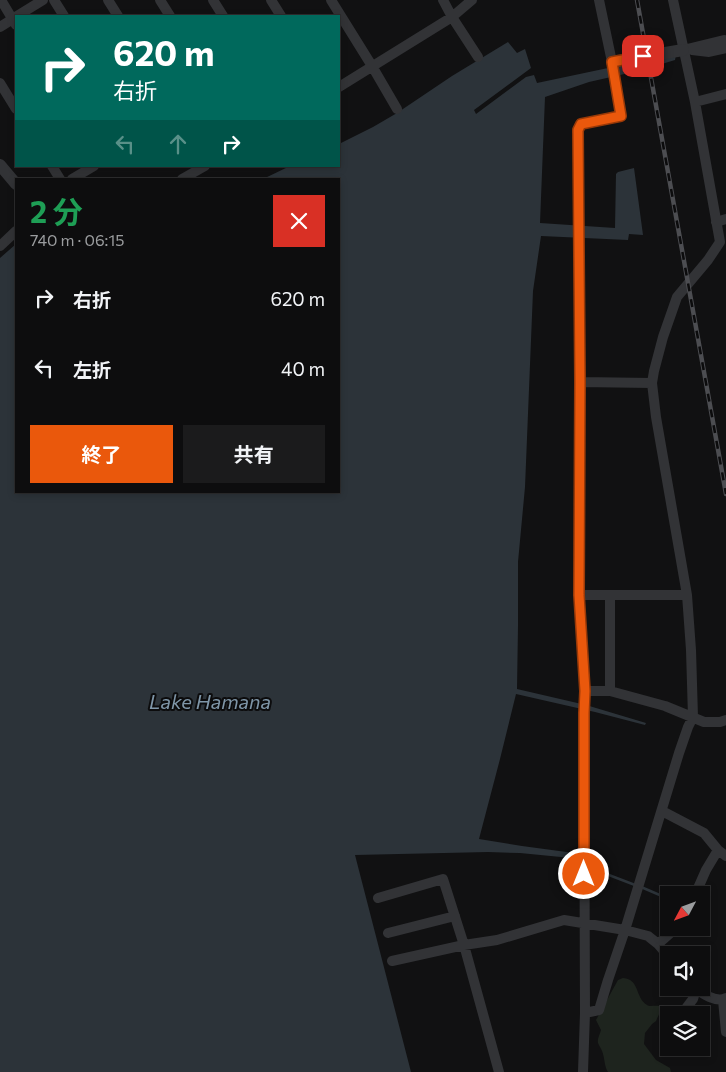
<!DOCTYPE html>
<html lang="ja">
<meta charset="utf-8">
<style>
:root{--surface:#0d0d0e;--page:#1b1b1c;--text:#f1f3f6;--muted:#9a9c9e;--line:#2d2d2e;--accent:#ea580c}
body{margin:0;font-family:Commissioner,"Noto Sans JP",sans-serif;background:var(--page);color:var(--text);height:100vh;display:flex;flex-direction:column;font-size:19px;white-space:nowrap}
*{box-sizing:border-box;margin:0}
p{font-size:16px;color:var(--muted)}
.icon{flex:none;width:28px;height:28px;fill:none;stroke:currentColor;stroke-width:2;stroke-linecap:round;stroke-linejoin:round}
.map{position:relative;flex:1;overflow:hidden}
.sheet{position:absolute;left:15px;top:178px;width:325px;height:315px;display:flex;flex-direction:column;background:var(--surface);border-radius:0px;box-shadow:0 2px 8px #0003,0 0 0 1px var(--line)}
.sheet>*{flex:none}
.banner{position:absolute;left:15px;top:15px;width:325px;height:152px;border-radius:0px;box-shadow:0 2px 8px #0003,0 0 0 1px var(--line);background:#00695c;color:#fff;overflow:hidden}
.needle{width:32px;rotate:229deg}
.tools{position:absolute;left:660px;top:886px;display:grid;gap:10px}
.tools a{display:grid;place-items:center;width:50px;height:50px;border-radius:0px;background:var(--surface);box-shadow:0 2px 8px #0003,0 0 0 1px var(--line);font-size:25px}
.pin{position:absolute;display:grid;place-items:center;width:42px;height:42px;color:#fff;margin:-21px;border-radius:10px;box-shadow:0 2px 8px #0006}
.me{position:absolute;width:55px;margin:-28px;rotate:0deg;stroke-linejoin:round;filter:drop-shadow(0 0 4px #0008)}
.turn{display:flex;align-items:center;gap:18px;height:105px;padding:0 15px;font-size:22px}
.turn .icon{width:65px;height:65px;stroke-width:2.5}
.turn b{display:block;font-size:35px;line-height:42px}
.lanes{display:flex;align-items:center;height:48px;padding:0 15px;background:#0003;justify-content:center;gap:25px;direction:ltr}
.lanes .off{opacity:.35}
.round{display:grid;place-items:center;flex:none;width:52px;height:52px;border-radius:0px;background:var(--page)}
.overview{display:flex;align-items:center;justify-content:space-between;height:85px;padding:0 15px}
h1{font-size:30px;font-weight:700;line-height:38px;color:#1e9e55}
.button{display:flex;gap:10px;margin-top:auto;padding:10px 15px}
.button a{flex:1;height:58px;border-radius:0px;background:var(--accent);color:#fff;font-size:20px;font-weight:700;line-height:58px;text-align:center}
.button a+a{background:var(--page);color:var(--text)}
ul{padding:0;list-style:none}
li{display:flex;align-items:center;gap:15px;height:70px;padding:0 15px}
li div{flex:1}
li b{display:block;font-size:19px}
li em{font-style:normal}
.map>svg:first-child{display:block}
.green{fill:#1e241e}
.water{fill:#2c3339}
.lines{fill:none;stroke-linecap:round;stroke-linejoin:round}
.stream{stroke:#2c3339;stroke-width:2.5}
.minor{stroke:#323336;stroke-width:10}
.tertiary{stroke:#323336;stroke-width:12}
.rail-casing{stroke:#4c4d51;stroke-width:4.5}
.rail{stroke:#0c0c0d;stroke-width:2.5;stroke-dasharray:8;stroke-linecap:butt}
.route-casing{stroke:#983908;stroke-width:12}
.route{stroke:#ea580c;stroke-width:9}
.labels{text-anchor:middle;stroke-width:4;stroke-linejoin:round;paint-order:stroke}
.water-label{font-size:20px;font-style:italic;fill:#7f96a8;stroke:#0c0c0d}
</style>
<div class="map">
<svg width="726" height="1072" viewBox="0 0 726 1072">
<rect width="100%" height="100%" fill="#111112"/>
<path class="green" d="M 623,978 C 640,979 635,998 647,1005 C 650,1007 654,1005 659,1006 L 660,1012 L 656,1021 L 652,1024 L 645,1033 L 644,1044 L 656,1060 L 670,1068 L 671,1072 L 608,1072 C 604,1066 605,1058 602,1051 C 601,1048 599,1046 598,1043 C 597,1039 600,1034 601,1030 L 596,1020 L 618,980 Z"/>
<path class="water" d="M 508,42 L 517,53 L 525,49 L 531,68 L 474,110 L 476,114 L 526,77 L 534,75 L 537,83 L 608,68 L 676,55 L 675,60 L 642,70 L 589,82 L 545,97 L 540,223 L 615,228 L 616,174 L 618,172 L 634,168 L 643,235 L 629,234 L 628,240 L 541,236 L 533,291 L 525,487 L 518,562 L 518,626 L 517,689 L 586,705 L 646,723 L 645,725 L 595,712 L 516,694 L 500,759 L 479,839 L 522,846 L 574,853 L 571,858 L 520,853 L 488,852 L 355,855 L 411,1072 L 0,1072 L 0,258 L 16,244 L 16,491 L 339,491 L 339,179 L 263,179 L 290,166 L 339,166 L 339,144 L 373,127 L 397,113 L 452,76 Z"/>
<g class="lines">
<path class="stream" d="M 588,867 L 635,885
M 641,887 L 669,899"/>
<path class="minor" d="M 1,0 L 16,25
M 54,0 L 64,16
M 108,0 L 118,16
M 160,0 L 170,16
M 213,0 L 223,16
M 271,0 L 281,16
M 331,0 L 372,66 L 397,109
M 443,0 L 452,17 L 478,57
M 17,16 L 43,0
M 0,27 L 16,17
M 683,50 L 724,40 L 726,42
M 692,50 L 709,52 L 726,48
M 0,83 L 16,109
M 339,87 L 452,17 L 472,0
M 695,102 L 726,94
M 52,166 L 60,179
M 72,179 L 94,166
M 182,179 L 205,166
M 716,222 L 726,219
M 0,246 L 16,231
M 580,382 L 652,383
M 579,595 L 687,595
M 585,691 L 610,691 L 665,706 L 704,722 L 720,722 L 726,720
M 610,691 L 610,596
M 662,811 L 704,833 L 718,850 L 726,856
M 695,895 L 706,870 L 718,850
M 378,898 L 443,879 L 464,945 L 499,1072
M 388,933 L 455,916
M 658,944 L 676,928
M 392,961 L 464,945 L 497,940 L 564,920 L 625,930 L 648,936 L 658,944 L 669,957
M 695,988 C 703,994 716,1003 726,998
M 723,1000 L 726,1032
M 585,1013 L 599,1010 L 608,980 L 625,930 L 679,753 L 688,727 L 693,717 L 691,650 L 687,595 L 656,417 L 652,383 L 654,371 L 663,337 L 677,297 L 708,260 L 720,242 L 695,102 L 673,0
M 681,1015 L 693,999 L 696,989
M 583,1072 L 585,1013 L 584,713 L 585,691 L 579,595 L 580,382 L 578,130 L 581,124 L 621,116 L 612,62 L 599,0"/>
<path class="tertiary" d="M 612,62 L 683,50
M 0,165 L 16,184"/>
<defs>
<path id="rail" d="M 637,0 L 726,494"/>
</defs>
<use href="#rail" class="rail-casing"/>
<use href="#rail" class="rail"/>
</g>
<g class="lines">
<defs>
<path id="route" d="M 584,874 L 584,713 L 585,691 L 579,595 L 580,382 L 578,130 L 581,124 L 621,116 L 612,62 L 643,56"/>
</defs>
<use href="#route" class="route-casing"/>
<use href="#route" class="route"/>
</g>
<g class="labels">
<g class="water-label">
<text x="210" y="709">Lake Hamana</text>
</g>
</g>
</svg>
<div class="tools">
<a><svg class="needle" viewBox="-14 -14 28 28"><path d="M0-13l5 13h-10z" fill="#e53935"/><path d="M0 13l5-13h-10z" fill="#9a9c9e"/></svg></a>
<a><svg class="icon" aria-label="sound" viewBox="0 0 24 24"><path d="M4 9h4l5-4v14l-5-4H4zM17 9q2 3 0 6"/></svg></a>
<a><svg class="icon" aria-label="layers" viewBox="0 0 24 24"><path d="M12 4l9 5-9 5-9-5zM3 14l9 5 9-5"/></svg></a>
</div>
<div class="pin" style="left:643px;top:56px;background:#d93025"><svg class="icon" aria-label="arrive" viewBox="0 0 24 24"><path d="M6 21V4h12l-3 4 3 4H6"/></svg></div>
<svg class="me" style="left:584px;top:874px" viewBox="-20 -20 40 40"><circle r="17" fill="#ea580c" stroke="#fff" stroke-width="3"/><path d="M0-11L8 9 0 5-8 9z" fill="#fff"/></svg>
<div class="banner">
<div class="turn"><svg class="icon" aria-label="right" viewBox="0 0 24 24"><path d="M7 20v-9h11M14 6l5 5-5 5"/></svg><div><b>620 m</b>右折</div></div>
<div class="lanes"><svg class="icon off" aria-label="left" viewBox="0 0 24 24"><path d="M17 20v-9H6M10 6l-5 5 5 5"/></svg><svg class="icon off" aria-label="ahead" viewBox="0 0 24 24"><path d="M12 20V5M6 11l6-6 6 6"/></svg><svg class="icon" aria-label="right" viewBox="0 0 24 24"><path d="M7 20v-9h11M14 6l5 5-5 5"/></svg></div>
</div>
<section class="sheet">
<div class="overview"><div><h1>2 分</h1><p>740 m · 06:15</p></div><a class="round" style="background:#d93025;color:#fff"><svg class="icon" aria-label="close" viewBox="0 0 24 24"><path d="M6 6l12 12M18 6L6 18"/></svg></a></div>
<ul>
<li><svg class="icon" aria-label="right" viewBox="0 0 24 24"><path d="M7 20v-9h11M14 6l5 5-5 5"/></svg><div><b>右折</b></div><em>620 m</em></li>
<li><svg class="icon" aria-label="left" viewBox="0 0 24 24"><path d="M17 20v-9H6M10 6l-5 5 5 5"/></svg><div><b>左折</b></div><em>40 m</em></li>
</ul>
<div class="button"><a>終了</a><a>共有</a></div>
</section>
</div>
